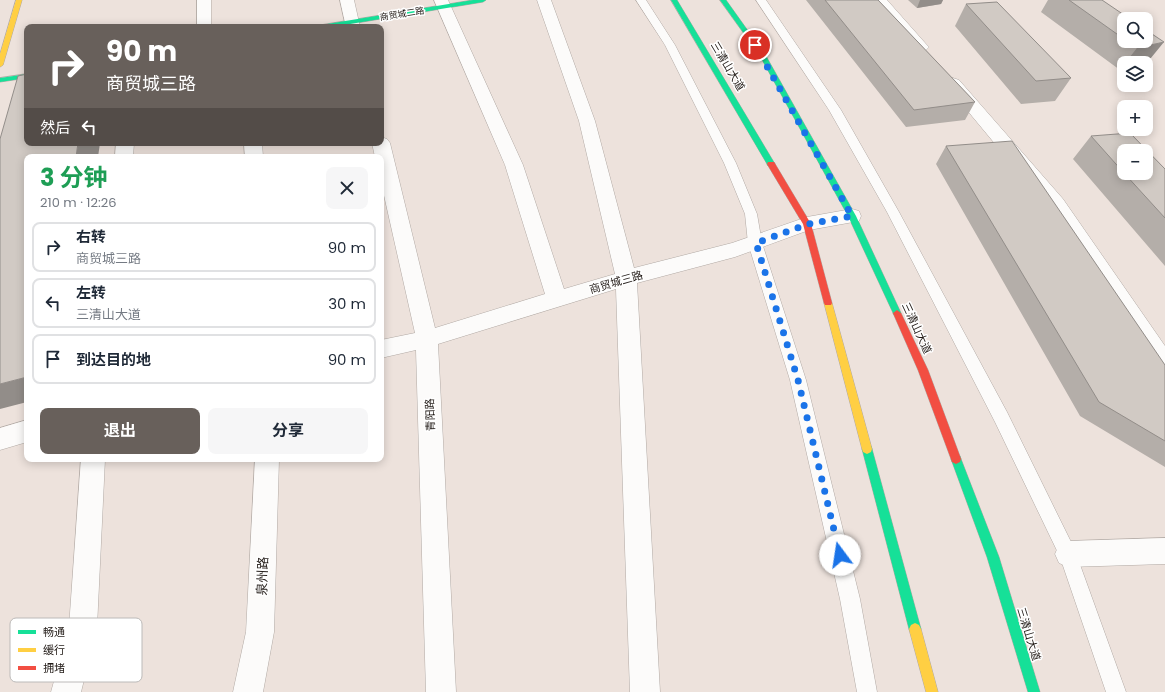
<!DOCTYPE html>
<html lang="zh">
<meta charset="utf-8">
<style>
:root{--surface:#fff;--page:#f6f6f7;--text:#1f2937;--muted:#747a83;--line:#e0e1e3;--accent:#68605b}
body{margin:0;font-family:Poppins,"Noto Sans SC",sans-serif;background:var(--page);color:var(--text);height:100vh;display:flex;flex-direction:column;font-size:15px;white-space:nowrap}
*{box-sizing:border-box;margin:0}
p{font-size:13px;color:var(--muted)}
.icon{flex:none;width:22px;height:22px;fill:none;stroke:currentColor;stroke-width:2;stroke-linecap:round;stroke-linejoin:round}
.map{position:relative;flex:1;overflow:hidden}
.sheet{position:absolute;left:24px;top:154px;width:360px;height:308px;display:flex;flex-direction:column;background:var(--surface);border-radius:8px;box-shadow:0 2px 10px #0003}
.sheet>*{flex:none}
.banner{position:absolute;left:24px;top:24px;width:360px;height:122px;border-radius:8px;box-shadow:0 2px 10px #0003;background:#68605b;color:#fff;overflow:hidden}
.controls{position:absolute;left:1117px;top:12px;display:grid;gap:8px}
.controls a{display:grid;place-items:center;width:36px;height:36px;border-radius:8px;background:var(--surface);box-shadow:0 2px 10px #0003;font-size:20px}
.pin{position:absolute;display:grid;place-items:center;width:34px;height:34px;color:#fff;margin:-17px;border:2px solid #fff;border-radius:50%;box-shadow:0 1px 4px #0007}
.me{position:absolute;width:44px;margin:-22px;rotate:346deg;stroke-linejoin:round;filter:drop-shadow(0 0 3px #0008)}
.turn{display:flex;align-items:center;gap:14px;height:84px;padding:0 16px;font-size:18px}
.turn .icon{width:52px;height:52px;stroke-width:2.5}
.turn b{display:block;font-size:28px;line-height:34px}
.then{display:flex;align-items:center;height:38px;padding:0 16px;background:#0003;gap:8px;font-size:15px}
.round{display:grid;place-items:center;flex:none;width:42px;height:42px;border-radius:8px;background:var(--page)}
.head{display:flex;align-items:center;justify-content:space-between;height:68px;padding:0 16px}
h1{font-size:24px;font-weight:700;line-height:30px;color:#1e9e55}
.primary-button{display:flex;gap:8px;margin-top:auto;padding:8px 16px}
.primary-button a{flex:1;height:46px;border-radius:8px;background:var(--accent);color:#fff;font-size:16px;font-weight:700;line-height:46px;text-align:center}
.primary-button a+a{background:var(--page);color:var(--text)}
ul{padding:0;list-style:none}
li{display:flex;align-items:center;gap:12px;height:50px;margin:0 8px 6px;padding:0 8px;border:2px solid var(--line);border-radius:8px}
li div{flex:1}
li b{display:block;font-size:15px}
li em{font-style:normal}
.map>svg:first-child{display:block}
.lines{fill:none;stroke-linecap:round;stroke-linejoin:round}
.lane-casing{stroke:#b1a9a4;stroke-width:1}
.street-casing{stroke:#b1a9a4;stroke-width:1}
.fast-casing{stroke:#b1a9a4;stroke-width:1}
.slow-casing{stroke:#b1a9a4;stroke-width:1}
.jam-casing{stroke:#b1a9a4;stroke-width:1}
.lane{fill:#fcfbfa;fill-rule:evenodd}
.street{fill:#fcfbfa;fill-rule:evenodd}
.fast{fill:#16e098;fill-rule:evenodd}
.slow{fill:#ffcf43;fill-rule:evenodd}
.jam{fill:#f24e42;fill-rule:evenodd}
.wall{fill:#b4aea9}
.shaded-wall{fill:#928d89}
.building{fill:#d1cac4;stroke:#928d89}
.route{stroke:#1a73e8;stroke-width:7;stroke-dasharray:0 12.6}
.labels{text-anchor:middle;stroke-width:3;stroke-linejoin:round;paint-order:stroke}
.far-street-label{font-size:9px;fill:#211a16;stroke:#fff}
.street-label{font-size:11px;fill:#211a16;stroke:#fff}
.near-street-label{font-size:13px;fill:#211a16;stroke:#fff}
.key{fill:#fff;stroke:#bcbab9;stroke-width:1}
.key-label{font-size:11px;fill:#211a16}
</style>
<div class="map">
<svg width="1165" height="692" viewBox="0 0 1165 692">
<rect width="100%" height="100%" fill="#ede2dc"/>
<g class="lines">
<defs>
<path id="lane" d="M 636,0 L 646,0 L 675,45 L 736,163 L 757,214 L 762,243 L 806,380 L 860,599 L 877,692 L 857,692 L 840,599 L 790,380 L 748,243 L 745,214 L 724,163 L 665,45 Z
M 756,0 L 766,0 L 841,110 L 899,212 L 1007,412 L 1074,548 L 1126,692 L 1106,692 L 1060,557 L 995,422 L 887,212 L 829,110 Z"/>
<path id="street" d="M 197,0 L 211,0 L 211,27 L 197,27 Z
M 340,0 L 354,0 L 360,27 L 346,27 Z
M 434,0 L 448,0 L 523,165 L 564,289 L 615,274 L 579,121 L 537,0 L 551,0 L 595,121 L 634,268 L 732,243 L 807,217 L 852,209 L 859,211 L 861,216 L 859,221 L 809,230 L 735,257 L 637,283 L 660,692 L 630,692 L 616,289 L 438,344 L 456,692 L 426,692 L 416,350 L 381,358 L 381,340 L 415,333 L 381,182 L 381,157 L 375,157 L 372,143 L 381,143 L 381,137 L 387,139 L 390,143 L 435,328 L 545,294 L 505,165 Z
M 872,0 L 887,0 L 926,44 L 929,47 L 926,50 L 916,50 Z
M 953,78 L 959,80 L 1063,199 L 1165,346 L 1165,373 L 1157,371 L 1049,209 L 947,86 L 945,83 L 947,80 Z
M 116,143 L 134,143 L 133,157 L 115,157 Z
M 244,143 L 262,143 L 263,157 L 245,157 Z
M 27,420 L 27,442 L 0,450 L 0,428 Z
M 81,459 L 105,459 L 97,627 L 81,692 L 51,692 L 69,627 Z
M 255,459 L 279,459 L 274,632 L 263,692 L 233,692 L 246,632 Z
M 1165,538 L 1165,564 L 1068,567 L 1059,563 L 1055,554 L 1059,545 L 1068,541 Z"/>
<path id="fast" d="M 473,0 L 486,0 L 483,2 L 332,27 L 318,27 L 321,25 Z
M 671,0 L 677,0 L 775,164 L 774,166 L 768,166 L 767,164 Z
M 720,0 L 726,0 L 766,56 L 856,216 L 901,313 L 900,315 L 894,315 L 848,216 L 760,56 Z
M 27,74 L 27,78 L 0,82 L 0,78 Z
M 867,444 L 871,446 L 872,449 L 921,629 L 919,633 L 915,635 L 911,633 L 909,629 L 862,449 L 863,446 Z
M 956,454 L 960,456 L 961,459 L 999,557 L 1040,692 L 1028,692 L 987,557 L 951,459 L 952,456 Z"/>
<path id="slow" d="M 16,0 L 22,0 L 3,65 L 0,67 L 0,54 Z
M 828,300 L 832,303 L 872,449 L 871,452 L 867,454 L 863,452 L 862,449 L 824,303 Z
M 915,623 L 919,625 L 921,629 L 938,692 L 926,692 L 909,629 L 911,625 Z"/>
<path id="jam" d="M 768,162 L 774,162 L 811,224 L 832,303 L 831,305 L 825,305 L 824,303 L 803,224 L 767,164 Z
M 897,310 L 901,313 L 928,370 L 961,459 L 960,462 L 956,464 L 952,462 L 951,459 L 918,370 L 893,313 Z"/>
</defs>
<use href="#lane" class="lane-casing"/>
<use href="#street" class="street-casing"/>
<use href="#fast" class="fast-casing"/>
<use href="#slow" class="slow-casing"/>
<use href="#jam" class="jam-casing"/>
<use href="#lane" class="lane"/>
<use href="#street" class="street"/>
<use href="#fast" class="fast"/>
<use href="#slow" class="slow"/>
<use href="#jam" class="jam"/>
</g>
<path class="wall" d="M 806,0 L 878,0 L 975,102 L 965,120 L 906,127 Z
M 908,0 L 943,0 L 941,4 L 917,8 Z
M 1048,0 L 1102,0 L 1124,19 L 1124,41 L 1146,41 L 1146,63 L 1124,63 L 1124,69 L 1120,70 L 1041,12 Z
M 966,4 L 1071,78 L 1055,101 L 1021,104 L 955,26 Z
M 1091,136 L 1165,169 L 1165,266 L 1073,159 Z
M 946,146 L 1165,365 L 1165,467 L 1080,416 L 936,164 Z"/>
<path class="shaded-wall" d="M 920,0 L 943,0 L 941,4 L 917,8 Z
M 1164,42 L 1146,64 L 1146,63 L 1125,63 L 1137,48 Z
M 1124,65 L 1124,69 L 1120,70 Z
M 78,143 L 100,143 L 98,157 L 76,157 Z
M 27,377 L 27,402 L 0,409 L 0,384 Z"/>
<path class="building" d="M 825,0 L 878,0 L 975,102 L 914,110 Z
M 1069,0 L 1102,0 L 1130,19 L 1124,19 L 1124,39 Z
M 997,2 L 1071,78 L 1036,81 L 966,4 Z
M 1146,30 L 1164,42 L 1137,48 L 1127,41 L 1146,41 Z
M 27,74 L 27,143 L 78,143 L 76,157 L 27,157 L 27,377 L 0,384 L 0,139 L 18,76 Z
M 1130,133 L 1165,169 L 1165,218 L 1124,173 L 1146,173 L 1146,151 L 1124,151 L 1124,173 L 1091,136 Z
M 1012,141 L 1165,365 L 1165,441 L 1099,402 L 946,146 Z"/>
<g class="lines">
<path class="route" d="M 755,45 L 852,216 L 808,224 L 756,243 L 798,380 L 840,555"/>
</g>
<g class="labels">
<g class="far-street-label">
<text transform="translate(402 14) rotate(-9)" y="3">商贸城二路</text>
</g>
<g class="street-label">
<text transform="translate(728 66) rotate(59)" y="4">三清山大道</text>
<text transform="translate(616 282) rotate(-16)" y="4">商贸城三路</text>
<text transform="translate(917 328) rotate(65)" y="4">三清山大道</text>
<text transform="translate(430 415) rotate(-92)" y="4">青阳路</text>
<text transform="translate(1029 634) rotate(73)" y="4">三清山大道</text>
</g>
<g class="near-street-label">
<text transform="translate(262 576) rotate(-88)" y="5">泉州路</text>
</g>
</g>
<rect x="10" y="618" width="132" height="64" rx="6" class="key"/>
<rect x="18" y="630" width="18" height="4" fill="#16e098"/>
<rect x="18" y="648" width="18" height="4" fill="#ffcf43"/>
<rect x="18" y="666" width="18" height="4" fill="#f24e42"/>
<g class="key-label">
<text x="43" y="636">畅通</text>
<text x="43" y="654">缓行</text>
<text x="43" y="672">拥堵</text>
</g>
</svg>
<div class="controls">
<a><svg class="icon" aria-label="search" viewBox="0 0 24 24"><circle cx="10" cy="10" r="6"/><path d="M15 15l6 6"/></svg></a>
<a><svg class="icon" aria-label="layers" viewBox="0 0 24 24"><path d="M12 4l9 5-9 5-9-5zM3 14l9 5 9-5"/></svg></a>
<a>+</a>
<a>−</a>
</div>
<div class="pin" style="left:755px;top:45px;background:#d93025"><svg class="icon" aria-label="arrive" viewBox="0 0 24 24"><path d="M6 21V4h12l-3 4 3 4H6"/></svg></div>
<svg class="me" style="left:840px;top:555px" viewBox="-20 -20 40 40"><circle r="19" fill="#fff"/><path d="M0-13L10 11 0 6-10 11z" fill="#1a73e8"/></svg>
<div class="banner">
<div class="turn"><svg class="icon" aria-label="right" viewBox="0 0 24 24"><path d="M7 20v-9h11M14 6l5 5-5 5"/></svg><div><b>90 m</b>商贸城三路</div></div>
<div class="then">然后<svg class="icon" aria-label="left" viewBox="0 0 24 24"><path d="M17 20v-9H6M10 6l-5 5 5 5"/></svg></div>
</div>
<section class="sheet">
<div class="head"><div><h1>3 分钟</h1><p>210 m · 12:26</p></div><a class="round"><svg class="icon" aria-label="close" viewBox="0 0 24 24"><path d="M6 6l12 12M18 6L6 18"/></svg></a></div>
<ul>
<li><svg class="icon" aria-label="right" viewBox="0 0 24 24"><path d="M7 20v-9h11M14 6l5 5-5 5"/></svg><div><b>右转</b><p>商贸城三路</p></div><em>90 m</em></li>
<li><svg class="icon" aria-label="left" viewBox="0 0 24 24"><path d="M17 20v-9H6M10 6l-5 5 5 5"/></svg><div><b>左转</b><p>三清山大道</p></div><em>30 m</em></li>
<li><svg class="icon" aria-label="arrive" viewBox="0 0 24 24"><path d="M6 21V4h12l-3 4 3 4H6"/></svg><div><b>到达目的地</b></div><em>90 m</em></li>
</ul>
<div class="primary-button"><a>退出</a><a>分享</a></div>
</section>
</div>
